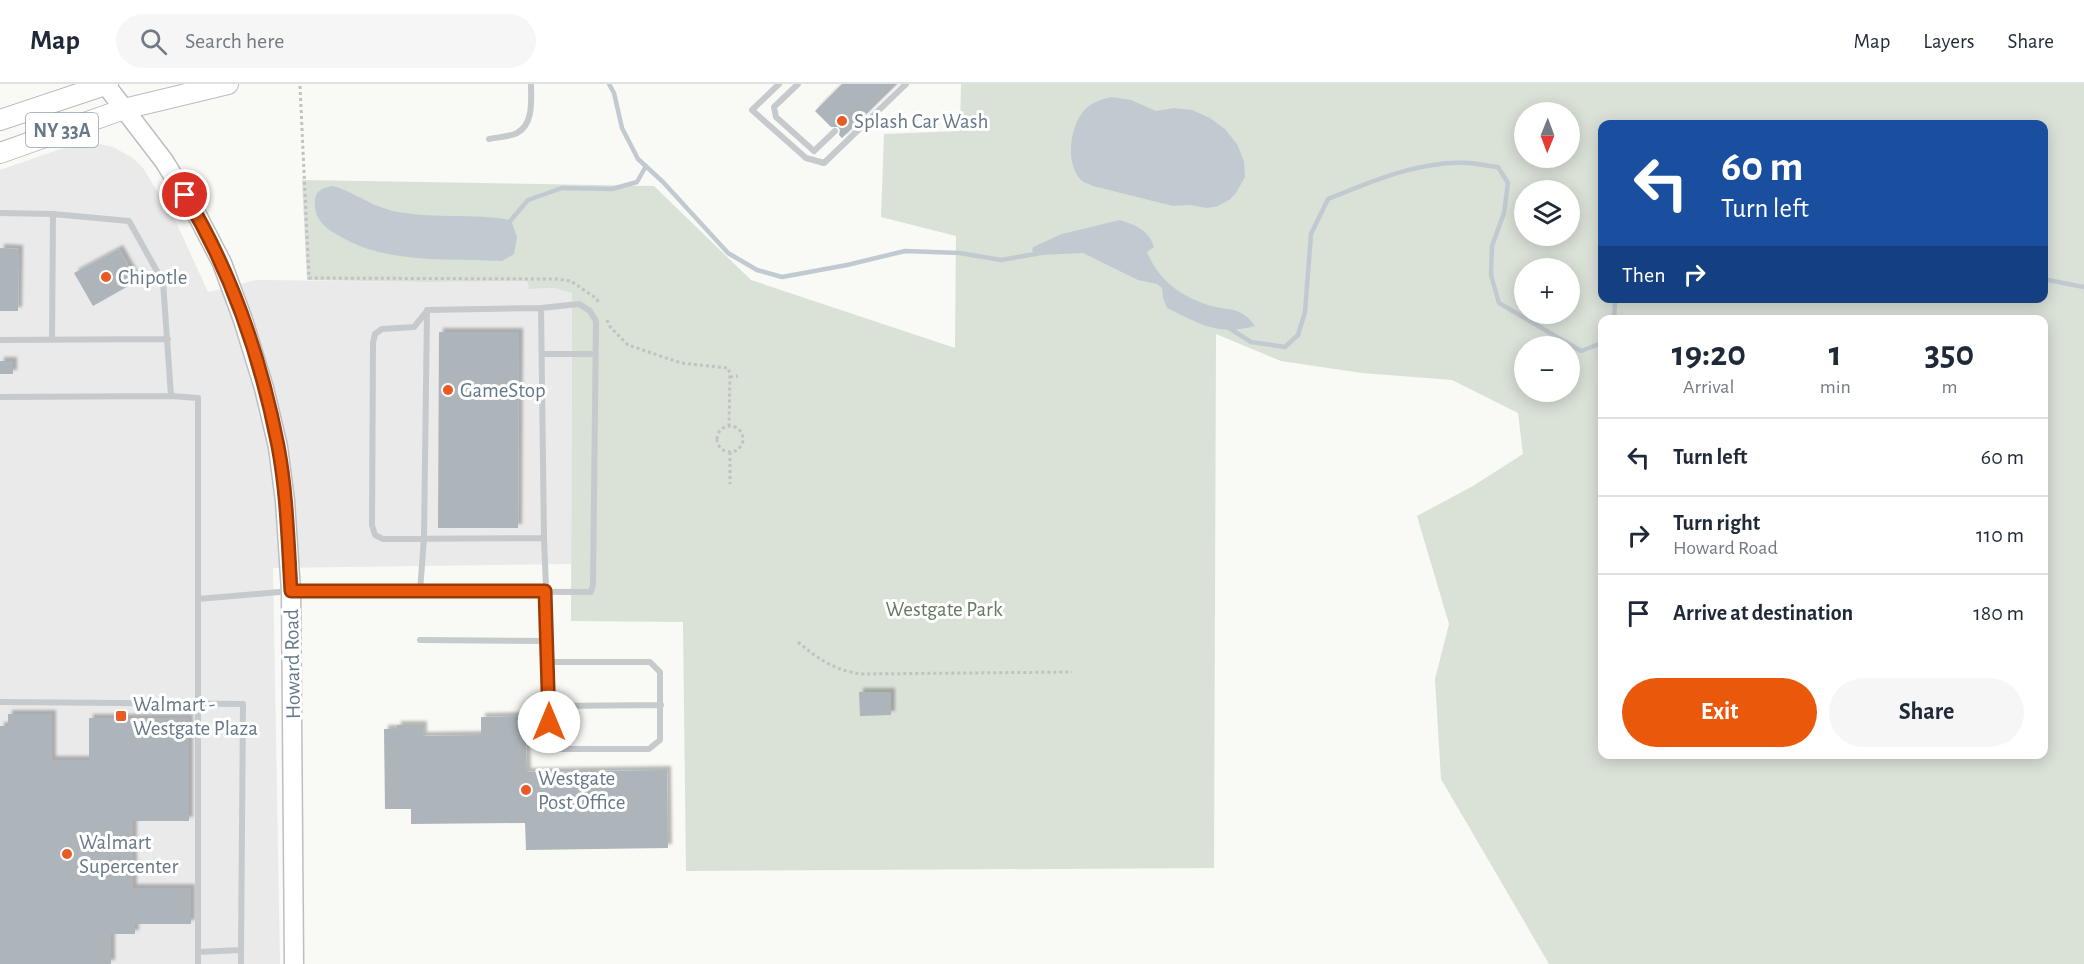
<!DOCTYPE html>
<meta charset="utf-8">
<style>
:root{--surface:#fff;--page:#f6f6f7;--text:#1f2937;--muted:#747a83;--line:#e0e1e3;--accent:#ea580c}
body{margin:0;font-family:"Alegreya Sans",sans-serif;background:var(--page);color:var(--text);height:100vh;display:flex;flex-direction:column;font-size:22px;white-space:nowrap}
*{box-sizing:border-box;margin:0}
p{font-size:20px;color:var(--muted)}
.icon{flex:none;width:33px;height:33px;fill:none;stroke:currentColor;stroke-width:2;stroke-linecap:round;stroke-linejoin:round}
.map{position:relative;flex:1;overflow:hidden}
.sheet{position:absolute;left:1598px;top:231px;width:450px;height:444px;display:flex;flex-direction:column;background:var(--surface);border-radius:12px;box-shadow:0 3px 15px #0003}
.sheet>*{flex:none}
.top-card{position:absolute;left:1598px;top:36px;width:450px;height:183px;border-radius:12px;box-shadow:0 3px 15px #0003;background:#1a4fa0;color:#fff;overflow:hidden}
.needle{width:39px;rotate:181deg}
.fabs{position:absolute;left:1514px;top:18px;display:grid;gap:12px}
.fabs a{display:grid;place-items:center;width:66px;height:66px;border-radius:50%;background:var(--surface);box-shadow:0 3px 15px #0003;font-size:30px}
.pin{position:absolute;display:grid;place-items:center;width:51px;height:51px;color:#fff;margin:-26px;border:3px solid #fff;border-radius:50%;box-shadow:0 2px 6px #0007}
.me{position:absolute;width:66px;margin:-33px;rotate:0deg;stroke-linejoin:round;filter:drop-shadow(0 0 4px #0008)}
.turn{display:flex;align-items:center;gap:21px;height:126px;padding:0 24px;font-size:27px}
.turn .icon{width:78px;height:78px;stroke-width:2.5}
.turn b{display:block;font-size:42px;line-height:51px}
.then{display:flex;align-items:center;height:57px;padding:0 24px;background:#0003;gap:12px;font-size:22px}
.eta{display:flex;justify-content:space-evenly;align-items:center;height:102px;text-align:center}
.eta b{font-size:36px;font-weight:700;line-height:42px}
.button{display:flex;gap:12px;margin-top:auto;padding:12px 24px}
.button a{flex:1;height:69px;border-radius:36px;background:var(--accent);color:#fff;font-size:24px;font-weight:700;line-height:69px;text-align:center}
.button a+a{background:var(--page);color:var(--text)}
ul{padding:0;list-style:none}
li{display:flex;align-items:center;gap:18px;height:78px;padding:0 24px;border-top:2px solid var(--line)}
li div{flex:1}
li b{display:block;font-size:22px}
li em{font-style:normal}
header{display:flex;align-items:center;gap:36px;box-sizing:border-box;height:84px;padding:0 30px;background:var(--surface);border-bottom:2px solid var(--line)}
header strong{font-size:28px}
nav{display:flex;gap:33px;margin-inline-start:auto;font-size:21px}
.search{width:420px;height:54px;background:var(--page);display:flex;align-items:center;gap:15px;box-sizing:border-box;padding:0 21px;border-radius:33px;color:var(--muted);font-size:22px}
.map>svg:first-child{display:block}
.built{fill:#e9eae9}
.green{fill:#dae1d7;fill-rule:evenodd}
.water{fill:#c1cad0}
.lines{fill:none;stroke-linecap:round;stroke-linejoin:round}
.stream{stroke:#c1cad0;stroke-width:4.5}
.building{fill:#adb5bb;filter:url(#shadow)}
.secondary-casing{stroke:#bbbfc4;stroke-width:21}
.primary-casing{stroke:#b9bdc1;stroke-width:22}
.path{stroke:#c0c2c4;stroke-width:3;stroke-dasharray:3 3;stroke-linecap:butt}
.lane{stroke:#c6cacd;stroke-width:6}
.secondary{stroke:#fff;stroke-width:18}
.primary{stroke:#fff;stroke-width:20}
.route-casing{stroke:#983908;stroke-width:15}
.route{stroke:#ea580c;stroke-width:10}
.poi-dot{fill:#e95a25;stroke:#fff;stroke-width:2}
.labels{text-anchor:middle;stroke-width:6;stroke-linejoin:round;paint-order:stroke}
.shield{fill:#fff;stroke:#95a0ac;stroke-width:1.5}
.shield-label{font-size:20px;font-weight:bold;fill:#677888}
.poi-label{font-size:21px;fill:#677888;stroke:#fff;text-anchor:start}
.park-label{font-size:21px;fill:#667a62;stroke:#fff}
.street-label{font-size:21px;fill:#677888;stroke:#fff}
</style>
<header>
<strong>Map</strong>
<div class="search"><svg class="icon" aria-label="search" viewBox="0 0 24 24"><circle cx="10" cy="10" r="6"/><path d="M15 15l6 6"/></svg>Search here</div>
<nav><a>Map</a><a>Layers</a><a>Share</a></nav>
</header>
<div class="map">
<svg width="2084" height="880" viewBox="0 0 2084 880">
<defs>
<filter id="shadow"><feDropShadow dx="4" dy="-4" stdDeviation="1.5" flood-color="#0004"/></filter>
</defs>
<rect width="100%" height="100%" fill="#f9f9f6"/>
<path class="built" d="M 78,59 L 100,60 L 113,63 L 133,74 L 143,84 L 176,138 L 208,208 L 256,196 L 426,198 L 529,197 L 529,205 L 554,204 L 572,208 L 571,480 L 273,484 L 280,880 L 0,880 L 0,86 Z"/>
<path class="green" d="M 961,0 L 2084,0 L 2084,880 L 1549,880 L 1441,695 L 1435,595 L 1449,540 L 1417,432 L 1473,402 L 1523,370 L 1518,329 L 1452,296 L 1362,289 L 1281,277 L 1216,250 L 1214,784 L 686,787 L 683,538 L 571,537 L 572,209 L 554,204 L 529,205 L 528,197 L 426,198 L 307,196 L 302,96 L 654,102 L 751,196 L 955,264 L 956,152 L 881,133 L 884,50 L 960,47 ZM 1524,28 L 1569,28 L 1569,74 L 1524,74 ZM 1602,40 L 2043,40 L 2043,214 L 1602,214 ZM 1524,106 L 1569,106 L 1569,152 L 1524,152 ZM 1524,184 L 1569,184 L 1569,230 L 1524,230 ZM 1602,236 L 2043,236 L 2043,670 L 1602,670 ZM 1524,262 L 1569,262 L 1569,308 L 1524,308 Z"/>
<path class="water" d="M 1111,13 L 1131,16 L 1156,27 L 1174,24 L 1192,26 L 1210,34 L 1225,45 L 1237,60 L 1244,77 L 1245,93 L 1236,109 L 1229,116 L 1218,122 L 1207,124 L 1190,121 L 1173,122 L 1093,102 C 1090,100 1084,99 1081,96 C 1065,79 1070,46 1082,29 C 1089,19 1100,16 1111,13 Z
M 333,102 C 357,109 371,123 398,128 C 436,135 474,129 511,136 L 517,153 L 514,170 L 502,177 C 446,174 385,181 336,150 C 324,143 314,134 315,118 C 315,106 323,104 333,102 Z
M 1120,136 C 1135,141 1149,146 1154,163 L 1147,168 C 1158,194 1177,210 1205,220 C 1226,228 1240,220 1255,242 C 1217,252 1200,240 1167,224 L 1163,214 L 1162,204 L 1157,200 L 1138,196 L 1083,169 L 1042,171 L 1032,167 L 1033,163 L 1062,150 Z"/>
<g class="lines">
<path class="stream" d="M 609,0 L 614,9 L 622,44 L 638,75 L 663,98 L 728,169 L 757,186 L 782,193 L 847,181 L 905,167 L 960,169 L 1001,176 L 1041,169
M 511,136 L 528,116 L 562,104 L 612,105 L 637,98 L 646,82
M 2043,195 L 2084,203
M 1614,236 L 1615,217 L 1625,214
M 1229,244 L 1251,258 L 1285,263 L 1298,251 L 1305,228 L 1311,150 L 1328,115 C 1372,97 1421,76 1469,79 C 1479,80 1488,82 1498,83 L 1508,99 L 1504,129 L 1492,162 L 1491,191 L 1499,219 L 1581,267 L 1602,259"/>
</g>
<path class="building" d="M 842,0 L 897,0 L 842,54 L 839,51 L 840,46 L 838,43 L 831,43 L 815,27 Z
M 0,164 L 19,165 L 18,227 L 0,227 Z
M 119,165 L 137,197 L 93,222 L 74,189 Z
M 439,248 L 519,248 L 518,444 L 438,444 Z
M 0,277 L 13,277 L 13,290 L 0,290 Z
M 859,608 L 891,608 L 891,631 L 860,632 Z
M 8,630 L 52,630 L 52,676 L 89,676 L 89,634 L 189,634 L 189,737 L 133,737 L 133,804 L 191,804 L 191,840 L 135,840 L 135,850 L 111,850 L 111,880 L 0,880 L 0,642 L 8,642 Z
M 525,632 L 527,688 L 667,686 L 668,764 L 526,766 L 525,739 L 411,740 L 411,725 L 385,725 L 384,645 L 397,645 L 397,641 L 423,641 L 423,652 L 481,651 L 481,633 Z"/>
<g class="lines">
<defs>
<path id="secondary" d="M 105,0 L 164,77 L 196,129 L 222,179 L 243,236 L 264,304 L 278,363 L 285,417 L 291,507 L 294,880"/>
<path id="primary" d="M 0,36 L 108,0
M 0,69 L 124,25 L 228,0"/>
</defs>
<use href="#secondary" class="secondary-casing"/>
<use href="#primary" class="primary-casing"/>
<path class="path" d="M 300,2 L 309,194 L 555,195 L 571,197 L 597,215 L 599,220
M 607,236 L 611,244 L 628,261 L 681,279 L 728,284 L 730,290 L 729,341
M 730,293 L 738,292
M717 355a13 13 0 1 1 26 0a13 13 0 1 1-26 0Z
M 730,368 L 730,400
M 798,558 C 818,575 836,587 862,590 L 1072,588"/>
<path class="lane" d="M 779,0 L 752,26 L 806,74 L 824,79 L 906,0
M 798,0 L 774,23 L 776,33 L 814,67 L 835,47
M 489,55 C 497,53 510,53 517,49 C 534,40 531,16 531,0
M 0,129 L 53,130 L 129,137 L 163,198 L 171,312
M 541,224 L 544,454 L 549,578 L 650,578 L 660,588 L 660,656 L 649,665 L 560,665 L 549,655 L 549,578
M 427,227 L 414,243 L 382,245 L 375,250 L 373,259 L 372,441 L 375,451 L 383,455 L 544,454
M 52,255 L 53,130
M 0,256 L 168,255
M 542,270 L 595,270
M 0,313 L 171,312 L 198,314 L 198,880
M 198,515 L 291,507 L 591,508 L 593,501 L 596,237 L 590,227 L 579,220 L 541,224 L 427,226 L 424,454 L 420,507
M 420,556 L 546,557
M 0,618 L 243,620 L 241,866 L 198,868
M 549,622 L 661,621
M 241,866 L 241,880"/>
<use href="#secondary" class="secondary"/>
<use href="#primary" class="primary"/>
</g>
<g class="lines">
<defs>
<path id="route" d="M 185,111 C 231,187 261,275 278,362 C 287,409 288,459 291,507 L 545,507 L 549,638"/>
</defs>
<use href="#route" class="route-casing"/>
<use href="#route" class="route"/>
</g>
<g class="poi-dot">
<circle cx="842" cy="37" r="6"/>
<circle cx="106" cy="193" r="6"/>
<circle cx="448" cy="306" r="6"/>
<rect x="115" y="626" width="12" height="12" rx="3"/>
<circle cx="526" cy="706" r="6"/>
<circle cx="67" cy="770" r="6"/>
</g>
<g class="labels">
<rect class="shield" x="26" y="29" width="72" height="34" rx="4.5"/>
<g class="shield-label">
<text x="62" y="53">NY 33A</text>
</g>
<g class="poi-label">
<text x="854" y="44">Splash Car Wash</text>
<text x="118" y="200">Chipotle</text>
<text x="460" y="313">GameStop</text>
<text x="133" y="627">Walmart -<tspan x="133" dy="24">Westgate Plaza</tspan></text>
<text x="538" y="701">Westgate<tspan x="538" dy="24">Post Office</tspan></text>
<text x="79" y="765">Walmart<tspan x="79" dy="24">Supercenter</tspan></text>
</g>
<g class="park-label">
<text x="944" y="532">Westgate Park</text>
</g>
<g class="street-label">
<text transform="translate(292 580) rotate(-91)" y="7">Howard Road</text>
</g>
</g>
</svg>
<div class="fabs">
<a><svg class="needle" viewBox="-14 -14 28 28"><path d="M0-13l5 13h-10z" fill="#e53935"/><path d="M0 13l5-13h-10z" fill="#747a83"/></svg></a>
<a><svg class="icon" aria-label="layers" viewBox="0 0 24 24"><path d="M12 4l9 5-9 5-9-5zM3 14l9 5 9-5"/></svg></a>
<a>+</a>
<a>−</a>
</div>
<div class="pin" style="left:185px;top:111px;background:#d93025"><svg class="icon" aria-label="arrive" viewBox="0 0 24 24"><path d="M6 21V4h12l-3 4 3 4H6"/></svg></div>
<svg class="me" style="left:549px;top:638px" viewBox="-20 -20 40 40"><circle r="19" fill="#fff"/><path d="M0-13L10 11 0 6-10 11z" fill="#ea580c"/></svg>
<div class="top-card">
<div class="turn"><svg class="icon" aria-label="left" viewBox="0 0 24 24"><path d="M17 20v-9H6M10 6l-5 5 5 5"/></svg><div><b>60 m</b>Turn left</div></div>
<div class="then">Then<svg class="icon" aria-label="right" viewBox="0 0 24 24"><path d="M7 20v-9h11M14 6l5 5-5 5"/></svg></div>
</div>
<section class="sheet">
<div class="eta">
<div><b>19:20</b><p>Arrival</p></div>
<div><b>1</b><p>min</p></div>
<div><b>350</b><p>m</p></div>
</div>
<ul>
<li><svg class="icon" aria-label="left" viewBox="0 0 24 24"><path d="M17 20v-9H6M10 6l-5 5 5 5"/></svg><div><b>Turn left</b></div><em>60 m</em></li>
<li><svg class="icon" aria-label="right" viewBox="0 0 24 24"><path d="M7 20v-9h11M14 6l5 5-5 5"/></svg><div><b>Turn right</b><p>Howard Road</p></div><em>110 m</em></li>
<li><svg class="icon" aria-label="arrive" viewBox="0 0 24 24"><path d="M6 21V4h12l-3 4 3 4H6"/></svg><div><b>Arrive at destination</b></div><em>180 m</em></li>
</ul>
<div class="button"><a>Exit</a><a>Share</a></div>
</section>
</div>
